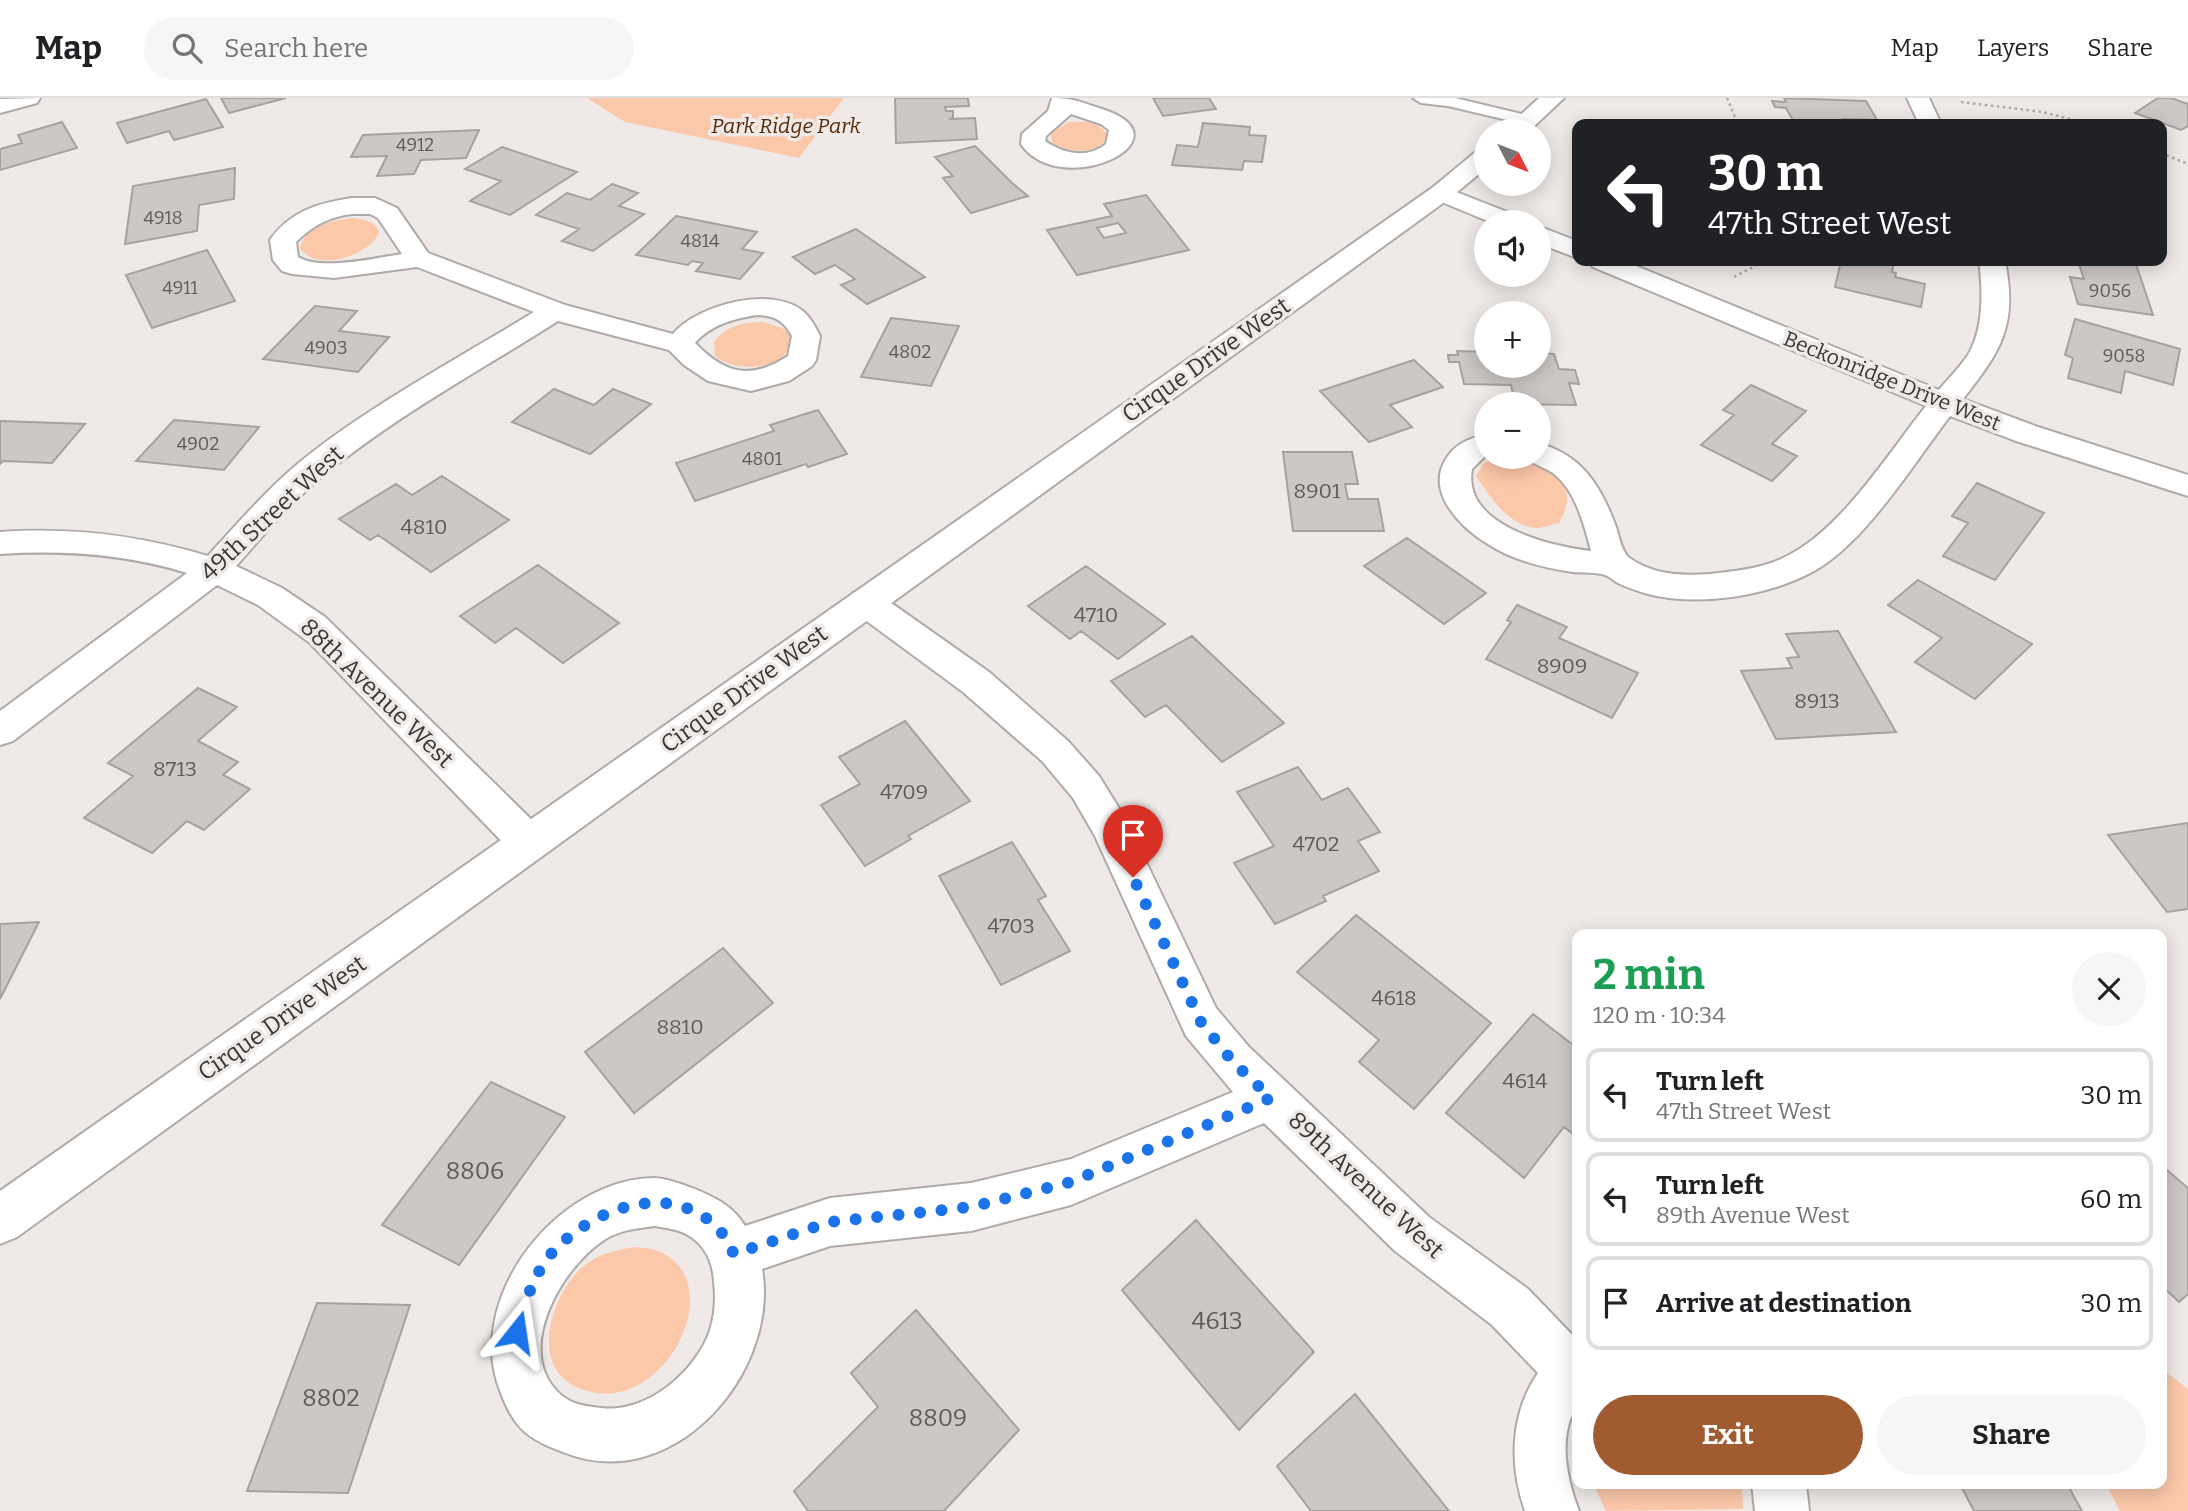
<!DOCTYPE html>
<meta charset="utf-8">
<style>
:root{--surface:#fff;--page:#f6f6f6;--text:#202124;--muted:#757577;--line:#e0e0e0;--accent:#a15b30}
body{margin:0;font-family:Bitter,serif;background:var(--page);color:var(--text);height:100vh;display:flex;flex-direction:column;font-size:26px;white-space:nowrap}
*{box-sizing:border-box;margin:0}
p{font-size:23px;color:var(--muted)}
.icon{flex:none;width:38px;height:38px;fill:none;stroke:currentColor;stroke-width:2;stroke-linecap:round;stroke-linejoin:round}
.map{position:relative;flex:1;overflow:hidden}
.details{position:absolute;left:1572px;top:831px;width:595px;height:560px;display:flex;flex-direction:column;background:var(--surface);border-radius:14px;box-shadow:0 4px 18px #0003}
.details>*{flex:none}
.guide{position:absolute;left:1572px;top:21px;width:595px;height:147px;border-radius:14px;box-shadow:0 4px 18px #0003;background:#202124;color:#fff;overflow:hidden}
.needle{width:46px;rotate:132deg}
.tools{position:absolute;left:1474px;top:21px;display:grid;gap:14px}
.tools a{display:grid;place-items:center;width:77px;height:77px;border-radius:50%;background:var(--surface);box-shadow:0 4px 18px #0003;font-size:35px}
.pin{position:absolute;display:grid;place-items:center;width:60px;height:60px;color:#fff;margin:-72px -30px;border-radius:50% 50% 50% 0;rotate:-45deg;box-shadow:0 0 7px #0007}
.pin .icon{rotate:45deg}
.me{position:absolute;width:77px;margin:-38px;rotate:15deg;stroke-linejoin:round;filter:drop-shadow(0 0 5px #0008)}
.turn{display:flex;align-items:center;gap:24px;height:147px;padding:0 21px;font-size:32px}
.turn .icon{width:91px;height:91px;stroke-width:2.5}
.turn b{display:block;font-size:49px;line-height:60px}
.round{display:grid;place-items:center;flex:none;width:74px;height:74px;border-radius:37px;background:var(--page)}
.summary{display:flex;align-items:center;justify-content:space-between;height:119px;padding:0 21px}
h1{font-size:42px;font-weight:700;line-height:52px;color:#1e9e55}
.button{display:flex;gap:14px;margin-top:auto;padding:14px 21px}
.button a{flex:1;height:80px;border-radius:42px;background:var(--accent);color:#fff;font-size:28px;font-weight:700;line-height:80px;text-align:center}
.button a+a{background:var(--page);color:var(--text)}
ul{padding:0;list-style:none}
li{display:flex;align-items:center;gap:21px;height:94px;margin:0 14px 10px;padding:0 7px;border:4px solid var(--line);border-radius:14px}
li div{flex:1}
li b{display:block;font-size:26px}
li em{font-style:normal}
header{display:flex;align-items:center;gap:42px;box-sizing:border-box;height:98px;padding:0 35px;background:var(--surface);border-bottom:2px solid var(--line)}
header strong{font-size:33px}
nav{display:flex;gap:38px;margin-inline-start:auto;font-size:24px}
.search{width:490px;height:63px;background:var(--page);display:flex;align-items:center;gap:18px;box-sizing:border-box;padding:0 24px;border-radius:38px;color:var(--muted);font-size:26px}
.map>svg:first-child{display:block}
.green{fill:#fcc8aa}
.building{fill:#cdc8c6;stroke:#a7a2a0;stroke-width:2;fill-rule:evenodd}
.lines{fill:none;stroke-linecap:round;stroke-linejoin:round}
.service-casing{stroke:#afaaa8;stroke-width:4}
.minor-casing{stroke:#afaaa8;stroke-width:4}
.tertiary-casing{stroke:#afaaa8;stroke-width:4}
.path{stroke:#ada9a7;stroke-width:2.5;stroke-dasharray:2.5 3.5;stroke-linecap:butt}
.service{fill:#fff;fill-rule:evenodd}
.minor{fill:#fff;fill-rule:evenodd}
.tertiary{fill:#fff;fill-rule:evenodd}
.route{stroke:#1a73e8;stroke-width:12;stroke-dasharray:0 21.6}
.labels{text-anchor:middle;stroke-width:7;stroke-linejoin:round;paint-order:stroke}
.far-number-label{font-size:18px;fill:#5e5b5a}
.far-park-label{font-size:21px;font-style:italic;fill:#5a2a08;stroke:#efeae7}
.far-street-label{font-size:21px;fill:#393736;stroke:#efeae7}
.number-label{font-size:21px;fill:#5e5b5a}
.street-label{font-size:24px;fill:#393736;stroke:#efeae7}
.near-number-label{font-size:24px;fill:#5e5b5a}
</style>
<header>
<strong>Map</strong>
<div class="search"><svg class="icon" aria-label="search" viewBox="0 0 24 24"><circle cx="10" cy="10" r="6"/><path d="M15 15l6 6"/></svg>Search here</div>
<nav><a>Map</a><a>Layers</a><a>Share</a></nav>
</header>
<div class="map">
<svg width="2188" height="1413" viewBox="0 0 2188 1413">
<rect width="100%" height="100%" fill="#efeae7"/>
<path class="green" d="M 587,0 L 844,0 L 799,60 L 625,24 Z
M 1069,24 C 1084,23 1102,23 1108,39 C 1097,57 1068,56 1052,44 L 1051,35 Z
M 354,120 C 365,122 376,123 379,135 C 369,158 315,175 300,150 C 305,127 334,122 354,120 Z
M 764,224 L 784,231 L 790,237 C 794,273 735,276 715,258 L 714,244 C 727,227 744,224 764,224 Z
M 1500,359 C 1523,361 1570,372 1567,404 C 1566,411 1562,419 1559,425 C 1553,426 1544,430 1538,430 C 1509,429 1490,399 1476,378 L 1483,366 Z
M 634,1149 C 641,1150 649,1150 655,1152 C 734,1178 666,1323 581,1291 C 525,1270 552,1190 589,1164 C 602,1155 618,1152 634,1149 Z
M 2161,1270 L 2188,1291 L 2188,1413 L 2120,1413 L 2106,1386 L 2161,1386 Z
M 1593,1386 L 1742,1386 L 1743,1411 L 1606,1413 Z"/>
<path class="building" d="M 221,0 L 286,0 L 229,15 Z
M 895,0 L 968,0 L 969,8 L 945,9 L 946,13 L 953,13 L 953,20 L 949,21 L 975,20 L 977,41 L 896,45 Z
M 1153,0 L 1209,0 L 1216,11 L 1163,18 Z
M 1784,0 L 1866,3 L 1877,22 L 1843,21 L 1846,26 L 1795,26 L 1786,10 L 1775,9 L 1772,3 L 1786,4 Z
M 2158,0 L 2171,0 L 2188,6 L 2188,28 L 2181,32 L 2135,15 Z
M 206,1 L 223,29 L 174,42 L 169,33 L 127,45 L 117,25 Z
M 62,24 L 77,50 L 0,72 L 0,51 L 22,45 L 18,37 Z
M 1203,25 L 1250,29 L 1249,37 L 1266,38 L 1262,64 L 1244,63 L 1242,72 L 1172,67 L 1177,47 L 1198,49 Z
M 479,32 L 466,60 L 421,62 L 414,76 L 377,78 L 387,58 L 351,59 L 363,37 Z
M 975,48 L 1012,85 L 1028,98 L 971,115 L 943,80 L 953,78 L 935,59 Z
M 502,49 L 577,74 L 510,117 L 470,103 L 501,83 L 465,71 Z
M 235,70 L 234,101 L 199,107 L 197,133 L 125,146 L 133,88 Z
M 612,86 L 638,95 L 619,108 L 644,116 L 593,153 L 562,143 L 579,131 L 536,117 L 567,95 L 590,102 Z
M 1146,97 L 1189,152 L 1077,177 L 1047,132 L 1112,118 L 1104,106 ZM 1118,125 L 1126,135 L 1104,140 L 1097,130 Z
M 676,118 L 757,134 L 742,151 L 763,155 L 740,181 L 696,173 L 703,165 L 692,163 L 688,167 L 636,157 Z
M 856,131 L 925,179 L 867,206 L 841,187 L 855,181 L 835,167 L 815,176 L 793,159 Z
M 207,152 L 235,203 L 152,230 L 126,177 Z
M 1841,163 L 1894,163 L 1892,174 L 1896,175 L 1895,179 L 1925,186 L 1921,209 L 1835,189 Z
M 2078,163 L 2135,163 L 2153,217 L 2078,206 L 2070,179 L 2084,181 Z
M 315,208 L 357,213 L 339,233 L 389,239 L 358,274 L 263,261 Z
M 891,220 L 959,228 L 931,288 L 861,279 Z
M 2075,221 L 2180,251 L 2173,287 L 2125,273 L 2121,295 L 2068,280 L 2073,260 L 2065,257 Z
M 1457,253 L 1486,254 L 1486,268 L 1538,268 L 1538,255 L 1554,256 L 1559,271 L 1575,272 L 1579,286 L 1569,285 L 1576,307 L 1515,306 L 1511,287 L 1464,286 L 1459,264 L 1449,264 L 1448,257 L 1458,257 Z
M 1414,262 L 1443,289 L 1390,307 L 1412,329 L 1369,344 L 1320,293 Z
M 1751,287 L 1806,313 L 1772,346 L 1797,358 L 1772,383 L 1701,347 L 1734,317 L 1723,312 Z
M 554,291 L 594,307 L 613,291 L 651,306 L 590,356 L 512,324 Z
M 818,312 L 847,356 L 808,369 L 806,366 L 695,403 L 676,365 L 774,333 L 770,327 Z
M 174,322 L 259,329 L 224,372 L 136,363 Z
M 0,323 L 85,326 L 52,365 L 3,363 L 0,366 Z
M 1283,354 L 1352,354 L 1358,386 L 1345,386 L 1348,401 L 1378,401 L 1384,433 L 1293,433 Z
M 442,378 L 509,422 L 431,474 L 378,437 L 370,442 L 339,421 L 396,386 L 412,397 Z
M 1977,385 L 2044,415 L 1995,482 L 1943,458 L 1968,425 L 1952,418 Z
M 1407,440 L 1486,495 L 1444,526 L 1364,468 Z
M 538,467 L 619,525 L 563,565 L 516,530 L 495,545 L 460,518 Z
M 1086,468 L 1165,526 L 1118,561 L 1081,533 L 1070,541 L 1028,508 Z
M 1918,482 L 2032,546 L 1975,601 L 1915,564 L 1942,540 L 1888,507 Z
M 1517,507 L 1567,529 L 1559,540 L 1638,575 L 1612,620 L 1486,561 L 1511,524 L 1507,522 Z
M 1838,533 L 1896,634 L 1776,641 L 1741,573 L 1792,570 L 1787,560 L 1799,559 L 1786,536 Z
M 1192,538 L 1284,625 L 1222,664 L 1166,607 L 1145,619 L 1111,583 Z
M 198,590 L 237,609 L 198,643 L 238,664 L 223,677 L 250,691 L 204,732 L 187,723 L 152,755 L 84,720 L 133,678 L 108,665 Z
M 905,623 L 970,703 L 908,738 L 911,741 L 865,768 L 821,707 L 860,686 L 839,659 Z
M 1298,669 L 1322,702 L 1348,690 L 1380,734 L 1358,743 L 1379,773 L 1323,798 L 1326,803 L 1275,826 L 1234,765 L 1274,748 L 1237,694 Z
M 2188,725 L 2188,811 L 2167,814 L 2108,737 Z
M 1012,744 L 1046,798 L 1038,802 L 1070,853 L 1001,887 L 939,778 Z
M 1356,817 L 1491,925 L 1414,1011 L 1359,964 L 1379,942 L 1297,874 Z
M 39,824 L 0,901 L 0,826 Z
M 723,850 L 773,905 L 634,1015 L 585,954 Z
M 1533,916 L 1577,950 L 1577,1039 L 1564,1029 L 1524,1080 L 1446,1015 Z
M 491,984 L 565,1019 L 459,1167 L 382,1127 Z
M 2161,1067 L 2188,1090 L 2188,1196 L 2179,1204 L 2161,1187 Z
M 1196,1122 L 1314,1254 L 1239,1332 L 1122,1192 Z
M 317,1205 L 410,1207 L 348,1395 L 247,1393 Z
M 916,1212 L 1019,1332 L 944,1413 L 808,1413 L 794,1393 L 878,1309 L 851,1275 Z
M 1355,1296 L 1449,1413 L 1311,1413 L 1277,1368 Z
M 1960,1386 L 2067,1386 L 2082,1413 L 1974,1413 Z"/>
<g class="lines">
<defs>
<path id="service" d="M 1413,0 L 1455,0 L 1534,19 L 1536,22 L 1528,27 L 1448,8 L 1421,5 Z"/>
<path id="minor" d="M 40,0 L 37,5 L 0,15 L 0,1 Z
M 1052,0 C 1074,0 1080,4 1102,11 C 1194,41 1061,104 1021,46 L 1022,36 L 1048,13 ZM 1071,16 L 1101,26 L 1109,32 L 1106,46 C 1087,61 1064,56 1045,43 L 1046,38 Z
M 1907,0 L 1929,0 L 1941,26 L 1919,26 Z
M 1441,88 L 1520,119 L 1524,124 L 1490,124 L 1432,100 L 1429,95 L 1432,90 Z
M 352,100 L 375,100 L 397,110 L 428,155 L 565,207 L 673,236 C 697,207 774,186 805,215 C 811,221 816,230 820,238 L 816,262 L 812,268 L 789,283 L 751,293 L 708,283 L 684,267 L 669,252 L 558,223 C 478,274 390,321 317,383 C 288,408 262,439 236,468 L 282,490 L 325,519 L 543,733 L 549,745 L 543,757 L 529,761 L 515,757 L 310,545 L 258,507 L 217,487 L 13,643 L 0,647 L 0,613 L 187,475 C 126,456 64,452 0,456 L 0,434 C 72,429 138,437 208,458 C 236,427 263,396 294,369 C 363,311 456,262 534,214 L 417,169 L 334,180 L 292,176 L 282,173 L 273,162 L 270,142 C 290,113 319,105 352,100 ZM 352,116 L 370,116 L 378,120 L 402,156 C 376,160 320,173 298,159 L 296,144 C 313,127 329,119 352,116 ZM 758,217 C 775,218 784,223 792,238 L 788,258 C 751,282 726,277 695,245 C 710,227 735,220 758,217 Z
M 1538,128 L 1577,143 L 1577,160 L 1538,145 Z
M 1589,163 L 1624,163 L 1939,292 C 1948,281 1960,269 1968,257 C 1984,230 1983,193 1979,163 L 2005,163 C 2018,227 2001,253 1963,301 L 2038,329 L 2188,377 L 2188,398 L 2016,343 L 1950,318 C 1914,365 1865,445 1814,473 C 1769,498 1699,509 1648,496 C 1638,493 1628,490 1618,485 C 1614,483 1609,478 1605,477 C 1596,474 1583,475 1573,474 C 1545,470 1512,462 1488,446 C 1461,430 1425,394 1446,361 C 1455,346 1469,340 1486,337 L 1486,357 L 1472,371 C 1462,428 1550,448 1591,453 C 1584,426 1576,393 1553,375 C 1544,369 1532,366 1525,359 L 1538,359 L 1538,345 C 1582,357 1601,388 1616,429 C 1619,438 1621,451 1628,459 C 1653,477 1680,478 1710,476 C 1734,473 1760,471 1783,460 C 1840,434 1887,357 1926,308 L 1593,169 Z
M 865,492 L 877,495 L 989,574 L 1068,643 L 1099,678 L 1125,720 L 1216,910 L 1249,949 L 1429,1119 L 1528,1191 L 1577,1242 L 1577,1308 C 1557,1338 1567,1382 1579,1413 L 1525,1413 C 1509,1367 1510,1316 1538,1275 L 1492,1227 L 1395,1153 L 1264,1025 L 1071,1107 L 971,1133 L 830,1148 L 762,1171 C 780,1275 672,1399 563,1354 C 550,1349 537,1344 526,1335 C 514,1325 506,1309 501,1295 C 462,1202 557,1081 654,1080 C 667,1080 683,1087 695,1091 C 716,1100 733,1108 745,1128 L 830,1100 L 971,1085 L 1071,1061 L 1233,994 L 1186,938 L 1095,738 L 1073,700 L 1042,663 L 963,594 L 853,513 L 848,504 L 853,495 ZM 655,1128 C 665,1130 677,1131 686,1136 C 705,1146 713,1164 714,1184 C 716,1200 715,1216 710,1232 C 696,1274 646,1316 601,1310 C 585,1308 573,1307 561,1297 C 512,1255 561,1170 604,1142 C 619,1132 638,1130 655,1128 Z
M 1752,1386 L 1806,1386 L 1809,1413 L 1755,1413 Z"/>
<path id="tertiary" d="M 1539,0 L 1564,0 L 1529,33 L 1503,33 Z
M 1486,50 L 1486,70 L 1450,100 L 17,1139 L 0,1146 L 0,1093 L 1432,90 L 1478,52 Z"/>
</defs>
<use href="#service" class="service-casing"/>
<use href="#minor" class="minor-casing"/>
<use href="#tertiary" class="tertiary-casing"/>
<path class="path" d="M 1727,0 L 1738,26
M 1961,4 L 2043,14 L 2089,26
M 2161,55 L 2188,66
M 1734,179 L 1757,167 L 1759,163"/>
<use href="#service" class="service"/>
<use href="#minor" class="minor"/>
<use href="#tertiary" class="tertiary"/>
</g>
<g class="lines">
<path class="route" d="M 517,1234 C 525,1206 532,1179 551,1156 C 590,1112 667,1081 717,1129 C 724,1136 729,1148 734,1156 L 830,1124 L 971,1109 L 1071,1084 L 1271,1000 L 1233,964 L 1201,924 L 1133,779"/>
</g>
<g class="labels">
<g class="far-number-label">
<text x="415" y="53">4912</text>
<text x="163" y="126">4918</text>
<text x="700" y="149">4814</text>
<text x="180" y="196">4911</text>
<text x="2110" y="199">9056</text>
<text x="326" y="256">4903</text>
<text x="910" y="260">4802</text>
<text x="2124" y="264">9058</text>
<text x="198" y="352">4902</text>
<text x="762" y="367">4801</text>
</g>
<g class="far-park-label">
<text x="786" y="35">Park Ridge Park</text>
</g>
<g class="far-street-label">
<text transform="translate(1892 283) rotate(22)" y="7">Beckonridge Drive West</text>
</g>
<g class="number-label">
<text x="1317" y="400">8901</text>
<text x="424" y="436">4810</text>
<text x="1096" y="524">4710</text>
<text x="1562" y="575">8909</text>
<text x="1817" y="610">8913</text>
<text x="175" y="678">8713</text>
<text x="904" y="701">4709</text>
<text x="1316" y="753">4702</text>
<text x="1011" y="835">4703</text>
<text x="1394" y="907">4618</text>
<text x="680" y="936">8810</text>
<text x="1525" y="990">4614</text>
</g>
<g class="street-label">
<text transform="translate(1206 262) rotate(-35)" y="8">Cirque Drive West</text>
<text transform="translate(272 415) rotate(-43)" y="8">49th Street West</text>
<text transform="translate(744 591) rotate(-36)" y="8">Cirque Drive West</text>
<text transform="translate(377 595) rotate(44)" y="8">88th Avenue West</text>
<text transform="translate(282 920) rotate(-35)" y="8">Cirque Drive West</text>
<text transform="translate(1366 1087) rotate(43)" y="8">89th Avenue West</text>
</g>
<g class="near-number-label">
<text x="475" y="1081">8806</text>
<text x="1217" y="1231">4613</text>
<text x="331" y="1308">8802</text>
<text x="938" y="1328">8809</text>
</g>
</g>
</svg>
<div class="tools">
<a><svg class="needle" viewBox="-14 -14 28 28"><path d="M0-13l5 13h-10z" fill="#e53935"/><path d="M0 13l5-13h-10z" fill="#757577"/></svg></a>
<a><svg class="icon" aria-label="sound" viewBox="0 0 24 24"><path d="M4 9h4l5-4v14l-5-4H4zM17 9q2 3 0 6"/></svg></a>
<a>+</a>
<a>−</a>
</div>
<div class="pin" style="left:1133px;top:779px;background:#d93025"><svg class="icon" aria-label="arrive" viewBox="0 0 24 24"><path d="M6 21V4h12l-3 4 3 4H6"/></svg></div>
<svg class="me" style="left:517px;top:1234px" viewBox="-20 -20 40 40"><path d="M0-17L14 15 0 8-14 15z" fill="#1a73e8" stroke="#fff" stroke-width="4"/></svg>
<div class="guide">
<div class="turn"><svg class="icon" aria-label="left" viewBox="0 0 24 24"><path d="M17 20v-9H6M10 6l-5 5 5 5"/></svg><div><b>30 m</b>47th Street West</div></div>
</div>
<section class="details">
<div class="summary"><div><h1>2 min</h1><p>120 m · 10:34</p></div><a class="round"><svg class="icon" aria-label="close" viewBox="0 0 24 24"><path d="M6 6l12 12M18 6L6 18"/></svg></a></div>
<ul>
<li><svg class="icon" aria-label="left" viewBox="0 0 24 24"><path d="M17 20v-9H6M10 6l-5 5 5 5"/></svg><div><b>Turn left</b><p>47th Street West</p></div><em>30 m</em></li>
<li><svg class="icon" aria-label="left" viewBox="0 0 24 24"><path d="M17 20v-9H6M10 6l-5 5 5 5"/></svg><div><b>Turn left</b><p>89th Avenue West</p></div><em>60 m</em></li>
<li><svg class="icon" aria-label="arrive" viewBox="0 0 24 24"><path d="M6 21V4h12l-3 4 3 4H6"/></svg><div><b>Arrive at destination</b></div><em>30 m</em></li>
</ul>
<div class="button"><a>Exit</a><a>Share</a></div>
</section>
</div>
